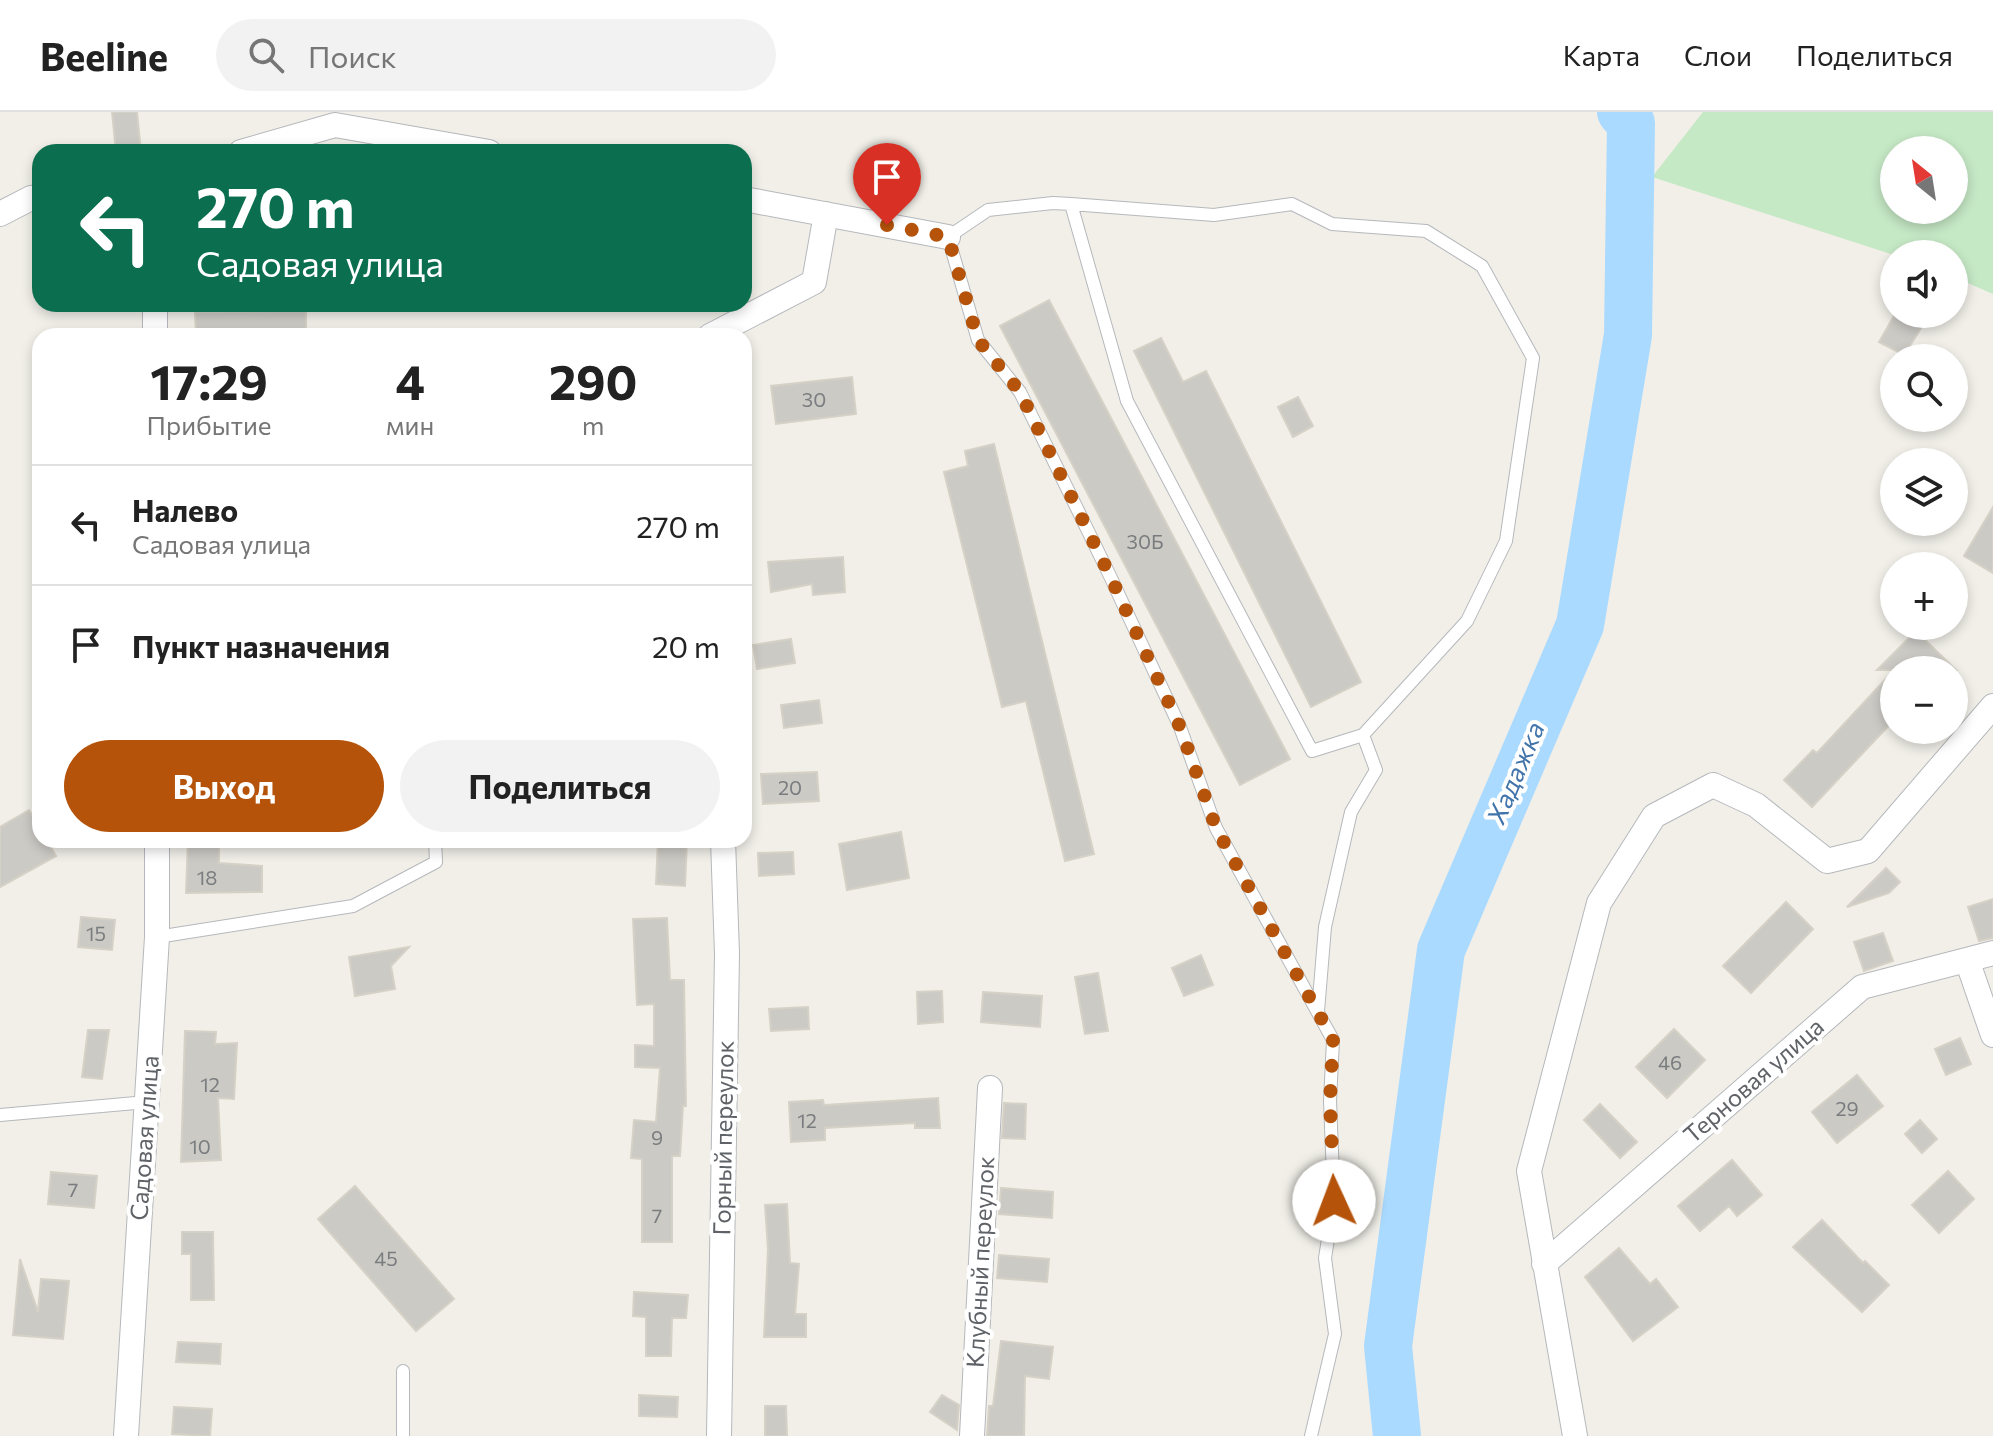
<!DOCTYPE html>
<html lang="ru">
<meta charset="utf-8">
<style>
:root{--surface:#fff;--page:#f2f2f2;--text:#222;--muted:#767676;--line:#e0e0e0;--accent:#b45309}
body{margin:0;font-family:Commissioner,sans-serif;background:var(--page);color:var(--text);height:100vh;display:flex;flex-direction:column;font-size:30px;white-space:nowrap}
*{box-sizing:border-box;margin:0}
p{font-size:26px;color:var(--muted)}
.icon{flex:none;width:44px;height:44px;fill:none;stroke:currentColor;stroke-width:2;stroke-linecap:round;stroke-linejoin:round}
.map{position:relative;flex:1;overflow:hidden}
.sheet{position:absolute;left:32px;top:216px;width:720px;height:520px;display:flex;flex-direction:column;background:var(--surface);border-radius:24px;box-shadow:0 4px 12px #0003}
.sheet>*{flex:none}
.banner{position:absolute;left:32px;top:32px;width:720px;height:168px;border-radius:24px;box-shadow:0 4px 12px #0003;background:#0b6e4f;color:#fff;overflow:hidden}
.needle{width:52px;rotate:330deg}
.buttons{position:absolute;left:1880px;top:24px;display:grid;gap:16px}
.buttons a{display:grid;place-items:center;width:88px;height:88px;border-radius:50%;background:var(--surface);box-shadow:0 4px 12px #0003;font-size:40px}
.pin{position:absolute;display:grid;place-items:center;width:68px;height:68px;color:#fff;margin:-82px -34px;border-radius:50% 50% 50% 0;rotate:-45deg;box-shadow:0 0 8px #0007}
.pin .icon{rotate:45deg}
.me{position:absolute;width:88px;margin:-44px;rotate:358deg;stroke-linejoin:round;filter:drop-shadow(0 0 6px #0008)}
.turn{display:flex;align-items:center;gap:28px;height:168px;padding:0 32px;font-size:36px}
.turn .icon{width:104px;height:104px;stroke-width:2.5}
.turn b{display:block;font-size:56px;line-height:68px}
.eta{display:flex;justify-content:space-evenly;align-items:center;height:136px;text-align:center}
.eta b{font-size:48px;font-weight:700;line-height:56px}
.button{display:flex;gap:16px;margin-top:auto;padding:16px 32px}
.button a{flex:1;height:92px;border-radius:48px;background:var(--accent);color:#fff;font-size:32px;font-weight:700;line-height:92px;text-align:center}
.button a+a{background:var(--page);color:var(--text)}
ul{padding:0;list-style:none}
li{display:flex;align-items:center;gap:24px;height:120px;padding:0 32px;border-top:2px solid var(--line)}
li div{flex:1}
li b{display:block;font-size:30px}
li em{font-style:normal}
header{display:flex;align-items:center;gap:48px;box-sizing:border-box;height:112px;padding:0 40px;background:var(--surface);border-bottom:2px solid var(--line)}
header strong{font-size:38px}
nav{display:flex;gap:44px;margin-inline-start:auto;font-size:28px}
.search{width:560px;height:72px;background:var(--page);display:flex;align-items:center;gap:20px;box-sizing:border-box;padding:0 28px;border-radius:44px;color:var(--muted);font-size:30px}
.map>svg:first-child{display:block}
.green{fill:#c5e8c5;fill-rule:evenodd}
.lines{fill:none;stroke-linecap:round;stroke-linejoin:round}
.river{stroke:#aadaff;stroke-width:48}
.building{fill:#cccac5;stroke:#d6d1c6;stroke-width:2}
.lane-casing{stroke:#b5b8bc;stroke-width:14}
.street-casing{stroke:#b5b8bc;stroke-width:26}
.lane{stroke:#fff;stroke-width:12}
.street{stroke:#fff;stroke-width:24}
.route{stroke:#b45309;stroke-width:14;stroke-dasharray:0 25.2}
.labels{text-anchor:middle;stroke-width:8;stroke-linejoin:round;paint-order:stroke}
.number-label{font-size:20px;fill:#7a7d7f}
.street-label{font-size:24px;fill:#5f6368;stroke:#fff}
.water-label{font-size:26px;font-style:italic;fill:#4174aa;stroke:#fff}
</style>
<header>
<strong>Beeline</strong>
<div class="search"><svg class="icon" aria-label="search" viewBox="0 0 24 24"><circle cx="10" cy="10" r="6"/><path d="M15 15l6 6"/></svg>Поиск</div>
<nav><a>Карта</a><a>Слои</a><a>Поделиться</a></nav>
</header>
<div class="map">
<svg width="1993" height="1324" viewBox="0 0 1993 1324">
<rect width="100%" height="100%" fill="#f1efe8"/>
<path class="green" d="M 1703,0 L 1993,0 L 1993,182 L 1954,165 L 1954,142 L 1894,143 L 1652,65 ZM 1894,38 L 1954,38 L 1954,98 L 1894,98 Z"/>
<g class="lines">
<path class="river" d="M 1397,1324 L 1388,1234 L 1441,838 L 1580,513 L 1628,223 L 1631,11 L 1621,0"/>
</g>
<path class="building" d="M 112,0 L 137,0 L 141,40 L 116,40 Z
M 1049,188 L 1290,647 L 1240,673 L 1000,214 Z
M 306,199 L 306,224 L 196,224 L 195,200 Z
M 1895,202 L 1930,202 L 1904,243 L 1879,230 Z
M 1161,226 L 1183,270 L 1206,259 L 1361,570 L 1311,595 L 1134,239 Z
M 852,265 L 856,302 L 776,312 L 771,274 Z
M 1298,285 L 1313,314 L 1293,325 L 1278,295 Z
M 994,332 L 1094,742 L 1065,749 L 1026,589 L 1002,595 L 944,360 L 968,354 L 965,339 Z
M 1993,395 L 1993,461 L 1964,444 Z
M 843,445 L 845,480 L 813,483 L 812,472 L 771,480 L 768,450 Z
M 1916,519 L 1956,558 L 1877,558 Z
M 791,527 L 795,551 L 757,557 L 753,533 Z
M 1894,558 L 1894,608 L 1812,695 L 1784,668 L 1813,638 L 1817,641 Z
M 819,588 L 822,611 L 784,616 L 781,593 Z
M 817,660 L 819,689 L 763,692 L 761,662 Z
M 29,698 L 40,717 L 40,728 L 47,728 L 56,744 L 0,775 L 0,715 Z
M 901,720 L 909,766 L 847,778 L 839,732 Z
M 188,728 L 219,728 L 219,751 L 262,754 L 262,780 L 186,781 Z
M 658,728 L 687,728 L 685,774 L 656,772 Z
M 793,740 L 794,762 L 759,764 L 758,741 Z
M 1886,756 L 1900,770 L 1889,781 L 1847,795 Z
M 1993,787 L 1993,826 L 1979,829 L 1968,795 Z
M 1786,790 L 1813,817 L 1751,881 L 1723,854 Z
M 81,805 L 115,808 L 112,838 L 78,835 Z
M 667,806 L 670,868 L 684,868 L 686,994 L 683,994 L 680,1044 L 672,1044 L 672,1130 L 642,1130 L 642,1047 L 631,1046 L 634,1008 L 656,1010 L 660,956 L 635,955 L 635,933 L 654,934 L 654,892 L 637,893 L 633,807 Z
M 1883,821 L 1893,849 L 1864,859 L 1854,830 Z
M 409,835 L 391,854 L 395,877 L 355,884 L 349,845 Z
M 1201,843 L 1213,873 L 1184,884 L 1172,856 Z
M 1098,861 L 1108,919 L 1085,922 L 1075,865 Z
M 942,879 L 943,910 L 918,912 L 917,880 Z
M 983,880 L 1042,884 L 1040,915 L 981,910 Z
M 808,895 L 809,917 L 771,919 L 769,897 Z
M 1674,917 L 1705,948 L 1667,986 L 1636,955 Z
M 88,918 L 109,918 L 102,967 L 82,965 Z
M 185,919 L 216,920 L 215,932 L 237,931 L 234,987 L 218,986 L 221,1048 L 181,1050 Z
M 1960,926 L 1971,952 L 1946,963 L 1935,937 Z
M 1857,963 L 1883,994 L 1837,1031 L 1812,1000 Z
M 938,986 L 940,1016 L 915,1016 L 915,1011 L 825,1016 L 825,1028 L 791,1030 L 789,990 L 823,988 L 824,993 Z
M 1004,991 L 1026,992 L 1025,1027 L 1002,1026 Z
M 1600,992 L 1637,1030 L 1620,1046 L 1584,1008 Z
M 1920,1008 L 1937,1027 L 1922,1041 L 1905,1022 Z
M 1732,1048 L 1762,1083 L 1737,1104 L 1729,1094 L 1700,1119 L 1678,1094 Z
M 1948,1059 L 1974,1087 L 1939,1121 L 1912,1093 Z
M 51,1060 L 97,1064 L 94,1096 L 48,1092 Z
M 355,1074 L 454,1187 L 416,1219 L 318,1107 Z
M 1001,1076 L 1053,1080 L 1052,1106 L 999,1102 Z
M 787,1092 L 790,1151 L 799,1152 L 795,1202 L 806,1202 L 806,1225 L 764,1225 L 768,1137 L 765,1093 Z
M 1822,1108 L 1863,1151 L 1865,1149 L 1889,1173 L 1862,1200 L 1793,1135 Z
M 182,1120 L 213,1120 L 214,1188 L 191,1188 L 191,1142 L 182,1142 Z
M 1619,1136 L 1650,1172 L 1656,1167 L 1678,1195 L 1633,1229 L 1585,1165 Z
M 999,1143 L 1049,1147 L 1047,1170 L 997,1166 Z
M 20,1147 L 38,1200 L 41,1167 L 69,1169 L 63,1227 L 13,1223 Z
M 634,1180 L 688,1183 L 686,1206 L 672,1206 L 671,1244 L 646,1244 L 646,1205 L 633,1204 Z
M 1001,1229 L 1053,1235 L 1049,1267 L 1025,1264 L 1024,1324 L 987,1324 L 989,1294 L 993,1294 Z
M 178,1230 L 221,1232 L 220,1252 L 176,1250 Z
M 639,1283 L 678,1285 L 677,1305 L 639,1304 Z
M 942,1283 L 959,1293 L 957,1318 L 930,1300 Z
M 765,1294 L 786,1294 L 787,1324 L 765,1324 Z
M 174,1295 L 212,1297 L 210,1324 L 172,1322 Z"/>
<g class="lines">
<defs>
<path id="lane" d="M 1071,92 L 1127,289 L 1312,639 L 1363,623 L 1467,509 L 1506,429 L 1533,246 L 1482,154 L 1426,119 L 1332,112 L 1292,92 L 1214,103 L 1071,92 L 1053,91 L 988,98 L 948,125 L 978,228 L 1020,280 L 1111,466 L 1180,615 L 1216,716 L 1333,928 L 1330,989 L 1334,1089 L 1325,1146 L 1335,1222 L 1311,1324
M 157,825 L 353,794 L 436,750 L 435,728
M 1318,899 L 1325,815 L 1351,700 L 1376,658 L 1363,623
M 0,1003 L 147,990
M 403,1324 L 403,1259"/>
<path id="street" d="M 241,40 L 335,13 L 489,40
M 744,87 L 948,125
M 0,102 L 31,86 L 40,85
M 155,192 L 155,224
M 710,224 L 814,170 L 826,102
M 1967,848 L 1993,923
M 1544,1152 L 1862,875 L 1993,841
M 126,1324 L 157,825 L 157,728
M 719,1324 L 727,842 L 723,728
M 972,1324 L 990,976
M 1575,1324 L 1529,1059 L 1599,791 L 1654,704 L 1713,673 L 1756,693 L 1827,749 L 1868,739 L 1993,594"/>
</defs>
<use href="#lane" class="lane-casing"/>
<use href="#street" class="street-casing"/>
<use href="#lane" class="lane"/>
<use href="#street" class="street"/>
</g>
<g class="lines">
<path class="route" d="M 887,113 L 948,125 L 978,228 L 1020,280 L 1111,466 L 1180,615 L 1216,716 L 1333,928 L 1330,989 L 1334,1089"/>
</g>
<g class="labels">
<g class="number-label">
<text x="814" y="295">30</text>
<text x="1145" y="437">30Б</text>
<text x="790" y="683">20</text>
<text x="207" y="773">18</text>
<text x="96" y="829">15</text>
<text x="1670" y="958">46</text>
<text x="210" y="980">12</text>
<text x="1847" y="1004">29</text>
<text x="807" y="1016">12</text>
<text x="657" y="1033">9</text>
<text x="200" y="1042">10</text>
<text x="73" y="1085">7</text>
<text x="657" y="1111">7</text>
<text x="386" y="1154">45</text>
</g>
<g class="street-label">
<text transform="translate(1754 969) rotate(-41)" y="8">Терновая улица</text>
<text transform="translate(145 1026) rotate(-86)" y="8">Садовая улица</text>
<text transform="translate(724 1026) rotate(-89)" y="8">Горный переулок</text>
<text transform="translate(981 1150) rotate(-87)" y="8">Клубный переулок</text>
</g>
<g class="water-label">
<text transform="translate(1516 661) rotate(-67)" y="9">Хадажка</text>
</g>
</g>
</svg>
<div class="buttons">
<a><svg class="needle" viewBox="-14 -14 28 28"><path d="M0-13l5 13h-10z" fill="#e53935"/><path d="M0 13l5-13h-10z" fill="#767676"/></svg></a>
<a><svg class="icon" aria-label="sound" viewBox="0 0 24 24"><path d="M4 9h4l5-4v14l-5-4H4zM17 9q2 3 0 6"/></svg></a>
<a><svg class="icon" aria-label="search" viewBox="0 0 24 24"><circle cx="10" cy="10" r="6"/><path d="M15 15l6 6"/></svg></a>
<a><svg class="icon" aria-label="layers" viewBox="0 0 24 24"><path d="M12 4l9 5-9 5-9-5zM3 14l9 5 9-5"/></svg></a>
<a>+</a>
<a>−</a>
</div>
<div class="pin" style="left:887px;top:113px;background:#d93025"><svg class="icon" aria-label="arrive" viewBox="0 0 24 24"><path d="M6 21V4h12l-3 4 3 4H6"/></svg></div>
<svg class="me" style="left:1334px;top:1089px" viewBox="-20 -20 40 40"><circle r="19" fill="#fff"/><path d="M0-13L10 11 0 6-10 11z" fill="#b45309"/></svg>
<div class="banner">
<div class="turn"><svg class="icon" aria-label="left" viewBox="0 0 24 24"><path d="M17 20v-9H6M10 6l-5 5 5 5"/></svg><div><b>270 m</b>Садовая улица</div></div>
</div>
<section class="sheet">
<div class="eta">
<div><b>17:29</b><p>Прибытие</p></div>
<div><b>4</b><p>мин</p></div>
<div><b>290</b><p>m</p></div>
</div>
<ul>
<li><svg class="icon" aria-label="left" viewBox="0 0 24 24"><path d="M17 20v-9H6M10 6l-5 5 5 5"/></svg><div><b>Налево</b><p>Садовая улица</p></div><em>270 m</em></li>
<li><svg class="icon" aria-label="arrive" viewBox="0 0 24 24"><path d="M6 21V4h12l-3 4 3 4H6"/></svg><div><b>Пункт назначения</b></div><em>20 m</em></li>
</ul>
<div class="button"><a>Выход</a><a>Поделиться</a></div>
</section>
</div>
